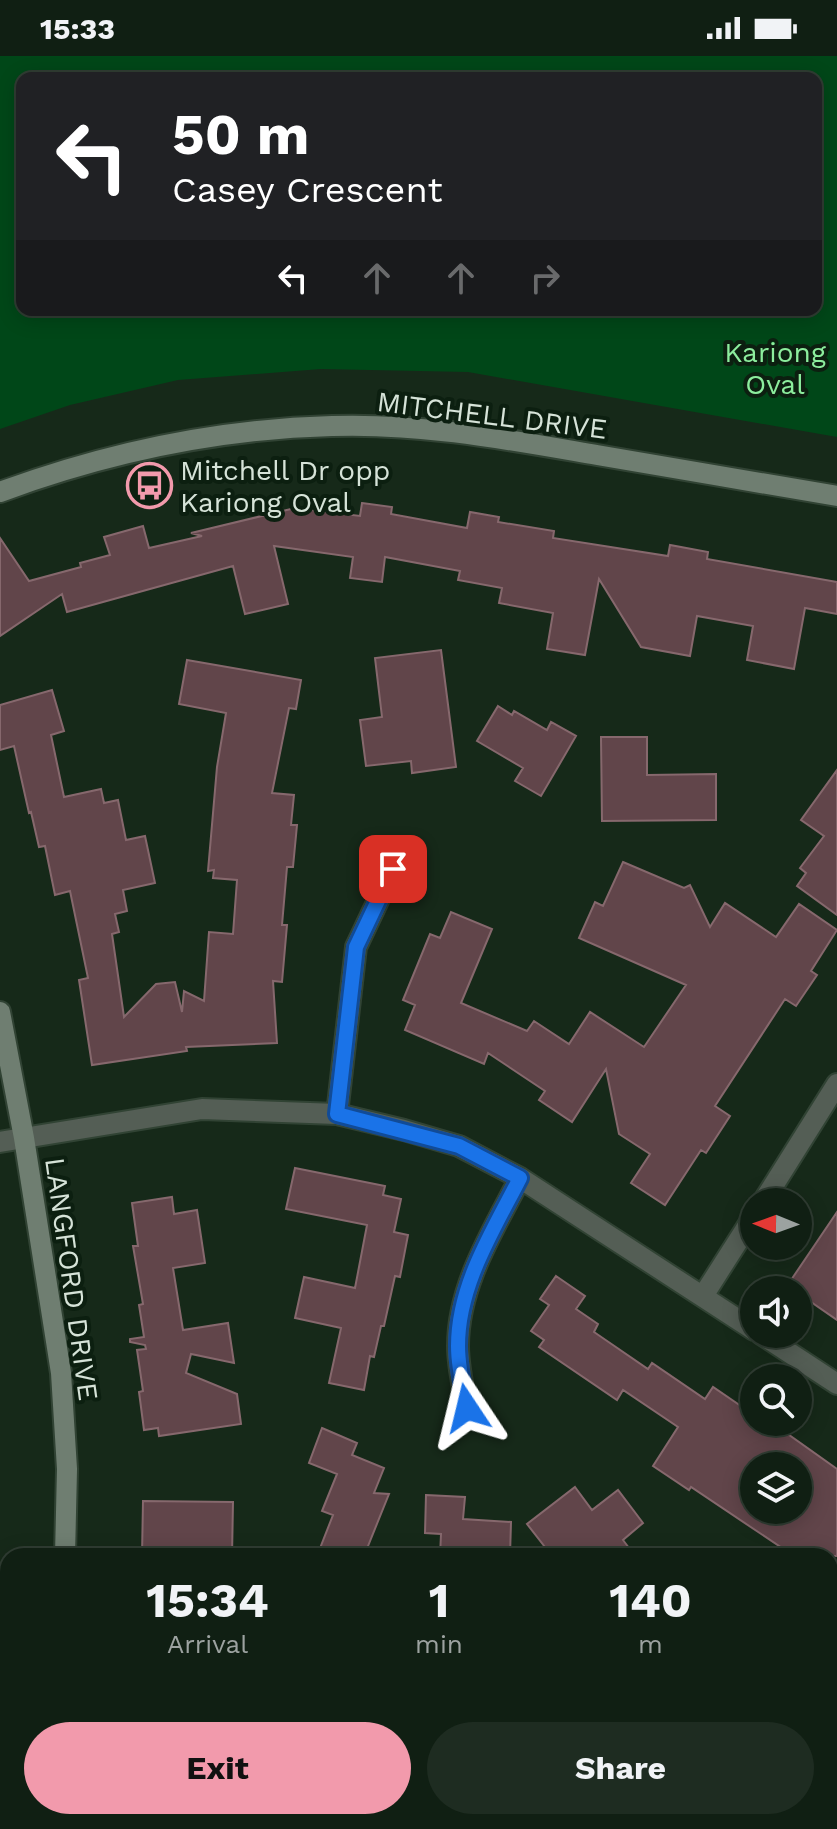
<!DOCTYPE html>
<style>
:root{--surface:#101f13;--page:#1e2c21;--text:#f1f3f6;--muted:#9ca2a0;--line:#303d33;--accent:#f29aac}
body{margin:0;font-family:"Work Sans",sans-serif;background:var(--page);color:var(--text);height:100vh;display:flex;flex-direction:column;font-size:30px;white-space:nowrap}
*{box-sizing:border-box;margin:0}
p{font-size:26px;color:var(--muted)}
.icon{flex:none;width:44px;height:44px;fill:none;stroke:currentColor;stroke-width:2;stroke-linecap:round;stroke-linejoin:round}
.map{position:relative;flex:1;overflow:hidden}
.details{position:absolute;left:0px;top:1492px;width:838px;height:282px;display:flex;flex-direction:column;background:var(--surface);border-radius:24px 24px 0 0;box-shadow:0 4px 20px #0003,0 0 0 2px var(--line)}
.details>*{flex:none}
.guide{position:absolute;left:16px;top:16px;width:806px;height:244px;border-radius:16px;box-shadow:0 4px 20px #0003,0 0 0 2px var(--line);background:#202124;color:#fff;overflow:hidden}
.needle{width:52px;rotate:271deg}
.controls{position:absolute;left:740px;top:1132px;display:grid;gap:16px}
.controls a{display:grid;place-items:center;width:72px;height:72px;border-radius:50%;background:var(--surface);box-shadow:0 4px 20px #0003,0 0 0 2px var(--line);font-size:40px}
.pin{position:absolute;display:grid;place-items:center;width:68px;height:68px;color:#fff;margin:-34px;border-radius:16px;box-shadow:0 4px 12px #0006}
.me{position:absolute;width:88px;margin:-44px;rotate:350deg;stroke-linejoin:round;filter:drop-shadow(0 0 6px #0008)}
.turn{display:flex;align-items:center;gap:28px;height:168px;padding:0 24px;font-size:36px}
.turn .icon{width:104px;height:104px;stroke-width:2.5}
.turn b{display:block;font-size:56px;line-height:68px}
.lanes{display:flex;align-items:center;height:76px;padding:0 24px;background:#0003;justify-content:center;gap:40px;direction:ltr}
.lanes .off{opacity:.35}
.eta{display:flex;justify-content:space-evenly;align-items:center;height:136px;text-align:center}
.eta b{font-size:48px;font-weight:700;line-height:56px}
.action{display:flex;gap:16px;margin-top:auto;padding:16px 24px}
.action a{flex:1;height:92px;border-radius:48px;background:var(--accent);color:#111;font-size:32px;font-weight:700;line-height:92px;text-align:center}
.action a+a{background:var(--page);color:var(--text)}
.status{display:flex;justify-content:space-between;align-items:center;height:56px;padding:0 40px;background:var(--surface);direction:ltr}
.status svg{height:22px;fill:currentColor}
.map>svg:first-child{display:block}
.green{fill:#004718;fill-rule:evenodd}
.building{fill:#61454a;stroke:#86686d;stroke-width:2;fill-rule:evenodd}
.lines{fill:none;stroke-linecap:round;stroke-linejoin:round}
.street-casing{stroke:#314334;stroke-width:24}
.secondary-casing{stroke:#314334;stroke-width:24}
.street{stroke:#545e55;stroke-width:20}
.secondary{stroke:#6f7e71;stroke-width:20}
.route-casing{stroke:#114b97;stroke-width:20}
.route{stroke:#1a73e8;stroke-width:14}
.labels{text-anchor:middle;stroke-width:8;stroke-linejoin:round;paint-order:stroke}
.park-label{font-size:28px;fill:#8ced9d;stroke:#0c1f10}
.street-label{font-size:28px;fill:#d6e3d8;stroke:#0c1f10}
.poi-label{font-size:28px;fill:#d6e3d8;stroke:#0c1f10;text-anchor:start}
</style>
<div class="status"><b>15:33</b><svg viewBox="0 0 49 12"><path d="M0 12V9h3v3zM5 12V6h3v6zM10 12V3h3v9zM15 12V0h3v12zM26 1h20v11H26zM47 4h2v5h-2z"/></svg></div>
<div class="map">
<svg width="837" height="1773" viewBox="0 0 837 1773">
<rect width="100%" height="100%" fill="#162919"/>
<path class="green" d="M 0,0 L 837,0 L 837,381 L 468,316 L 321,313 L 178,324 L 70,349 L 0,373 ZM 22,22 L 816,22 L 816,254 L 22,254 Z"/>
<path class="building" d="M 362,447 L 392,451 L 391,458 L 467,472 L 470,456 L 499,461 L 498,466 L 554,475 L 553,482 L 668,500 L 670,489 L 708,496 L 707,503 L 837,526 L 837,558 L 805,552 L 794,613 L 747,604 L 753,570 L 697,560 L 690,600 L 641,591 L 599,523 L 585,599 L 547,593 L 553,557 L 499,547 L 502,532 L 458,524 L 460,515 L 385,501 L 382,526 L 350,522 L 353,501 L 274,490 L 288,548 L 245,558 L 233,510 L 67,556 L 62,538 L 0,580 L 0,482 L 29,525 L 81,511 L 80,507 L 110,499 L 104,481 L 143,470 L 149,492 L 202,480 L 191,477 L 295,452 L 360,460 Z
M 441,594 L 456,711 L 412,717 L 411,705 L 366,710 L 360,664 L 382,661 L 375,602 Z
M 187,604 L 301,624 L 296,653 L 289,652 L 272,737 L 294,739 L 291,769 L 297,769 L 293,811 L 287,811 L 282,869 L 287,869 L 282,926 L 273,925 L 277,987 L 186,991 L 187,995 L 92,1009 L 79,924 L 88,922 L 70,835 L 55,839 L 45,790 L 39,791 L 31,756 L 29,757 L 14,690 L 0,694 L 0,649 L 52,634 L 64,675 L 51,679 L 64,741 L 101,733 L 104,747 L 118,744 L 126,784 L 145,780 L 155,827 L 123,834 L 127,855 L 115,858 L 119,876 L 112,878 L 124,961 L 156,928 L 175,926 L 182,956 L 184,935 L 204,945 L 209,876 L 233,878 L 237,824 L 213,822 L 214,814 L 208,815 L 217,711 L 226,657 L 179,648 Z
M 498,650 L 512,659 L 514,655 L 547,674 L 551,666 L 576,680 L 541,740 L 515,725 L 523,712 L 477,685 Z
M 601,681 L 647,681 L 647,719 L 716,718 L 716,764 L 602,765 Z
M 837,714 L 837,859 L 797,830 L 806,817 L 800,812 L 824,780 L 801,764 Z
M 623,806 L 684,832 L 690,829 L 710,871 L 725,847 L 776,881 L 799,848 L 837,874 L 811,915 L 817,919 L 796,950 L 785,943 L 715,1050 L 730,1060 L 706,1097 L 701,1094 L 665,1149 L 631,1127 L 650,1098 L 619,1078 L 606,1013 L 572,1066 L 539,1044 L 545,1035 L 488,997 L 484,1008 L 405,974 L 415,949 L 403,944 L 430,878 L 440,882 L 451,856 L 492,873 L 461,947 L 527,975 L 534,965 L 569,988 L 590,956 L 644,991 L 686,929 L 579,882 L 595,846 L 603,850 Z
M 295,1112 L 385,1130 L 383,1139 L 401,1143 L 394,1176 L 408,1179 L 400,1221 L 395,1220 L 384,1270 L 381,1270 L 374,1301 L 370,1300 L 364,1334 L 329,1327 L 341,1272 L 295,1262 L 304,1221 L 355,1232 L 367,1169 L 286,1153 Z
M 172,1141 L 174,1158 L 197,1154 L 205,1207 L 173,1212 L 183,1274 L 228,1267 L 234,1307 L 191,1298 L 186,1317 L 237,1338 L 241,1368 L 159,1380 L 158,1372 L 144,1374 L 139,1336 L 143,1335 L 137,1294 L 146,1293 L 145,1289 L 130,1286 L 130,1283 L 144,1281 L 139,1249 L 143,1248 L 133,1190 L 138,1190 L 132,1147 Z
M 837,1156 L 837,1264 L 798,1237 L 798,1234 L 787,1230 Z
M 556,1220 L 585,1240 L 576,1253 L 598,1268 L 594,1276 L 648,1313 L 652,1307 L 705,1343 L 713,1331 L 754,1359 L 754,1366 L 764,1366 L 780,1377 L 782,1374 L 837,1413 L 837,1500 L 794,1500 L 691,1431 L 689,1434 L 653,1410 L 678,1371 L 623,1334 L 617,1344 L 539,1291 L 544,1284 L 531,1275 L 549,1249 L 540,1243 ZM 754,1410 L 798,1410 L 798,1454 L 754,1454 Z
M 322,1372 L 357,1387 L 352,1399 L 384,1412 L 374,1437 L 389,1438 L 364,1500 L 317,1500 L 333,1459 L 322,1455 L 337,1418 L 309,1407 Z
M 575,1431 L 592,1454 L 618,1434 L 643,1467 L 623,1484 L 635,1500 L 552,1500 L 527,1468 Z
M 426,1439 L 465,1441 L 463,1463 L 511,1466 L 510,1500 L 440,1500 L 441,1478 L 425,1477 Z
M 143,1445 L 233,1446 L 232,1500 L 142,1500 Z"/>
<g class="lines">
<defs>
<path id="street" d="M 337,1058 L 356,891 L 393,813
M 0,1086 L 202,1053 L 337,1058 L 404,1074 L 459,1090 L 520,1122 L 754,1274
M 763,1146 L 837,1028
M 703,1240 L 754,1160
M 761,1278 L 837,1328
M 467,1352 C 463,1332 458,1311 458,1290 C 458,1229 493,1175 520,1122
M 147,1766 L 184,1773"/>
<path id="secondary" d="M 0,436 C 106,397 219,373 332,370 C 422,367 510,384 597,399 C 677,413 757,426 837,440
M 0,956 L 24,1082 L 61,1317 L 67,1413 L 65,1500
M 20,1773 L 22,1766"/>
</defs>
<use href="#street" class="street-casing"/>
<use href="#secondary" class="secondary-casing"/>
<use href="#street" class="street"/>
<use href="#secondary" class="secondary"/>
</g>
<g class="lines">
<defs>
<path id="route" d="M 393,813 L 356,891 L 337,1058 L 459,1090 L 520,1122 C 493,1175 458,1229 458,1290 C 458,1311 463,1332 467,1352"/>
</defs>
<use href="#route" class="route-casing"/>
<use href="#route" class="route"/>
</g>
<defs>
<symbol id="bus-ring" viewBox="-11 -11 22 22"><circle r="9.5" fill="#0c1f10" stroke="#f29aac" stroke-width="1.5"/><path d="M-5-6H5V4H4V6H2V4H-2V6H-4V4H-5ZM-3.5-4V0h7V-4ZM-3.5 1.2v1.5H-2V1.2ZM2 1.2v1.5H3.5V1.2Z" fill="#f29aac"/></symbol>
</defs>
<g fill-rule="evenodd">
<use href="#bus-ring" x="124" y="404" width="51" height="51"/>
</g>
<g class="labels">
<g class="park-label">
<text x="775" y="306">Kariong<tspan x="775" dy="32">Oval</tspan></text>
</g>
<g class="street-label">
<text transform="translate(492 359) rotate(7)" y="10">MITCHELL DRIVE</text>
<text transform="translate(72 1223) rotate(82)" y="10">LANGFORD DRIVE</text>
</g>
<g class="poi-label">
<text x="180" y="424">Mitchell Dr opp<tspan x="180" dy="32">Kariong Oval</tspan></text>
</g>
</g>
</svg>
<div class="controls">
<a><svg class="needle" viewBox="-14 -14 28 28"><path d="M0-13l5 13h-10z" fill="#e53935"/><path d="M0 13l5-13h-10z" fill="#9ca2a0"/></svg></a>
<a><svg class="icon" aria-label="sound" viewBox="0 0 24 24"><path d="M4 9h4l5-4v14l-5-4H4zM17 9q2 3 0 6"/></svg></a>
<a><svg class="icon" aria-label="search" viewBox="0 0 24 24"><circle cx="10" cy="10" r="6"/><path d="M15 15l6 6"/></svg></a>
<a><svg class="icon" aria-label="layers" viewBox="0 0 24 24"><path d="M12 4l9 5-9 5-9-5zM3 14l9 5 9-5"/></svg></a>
</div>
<div class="pin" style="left:393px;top:813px;background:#d93025"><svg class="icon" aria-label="arrive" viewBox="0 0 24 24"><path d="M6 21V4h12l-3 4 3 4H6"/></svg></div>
<svg class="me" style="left:467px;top:1352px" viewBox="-20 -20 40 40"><path d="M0-17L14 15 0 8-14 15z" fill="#1a73e8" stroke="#fff" stroke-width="4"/></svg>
<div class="guide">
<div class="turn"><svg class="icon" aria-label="left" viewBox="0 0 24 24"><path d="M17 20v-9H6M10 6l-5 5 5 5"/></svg><div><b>50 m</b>Casey Crescent</div></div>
<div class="lanes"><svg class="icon" aria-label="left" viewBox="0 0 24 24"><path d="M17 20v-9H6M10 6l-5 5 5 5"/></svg><svg class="icon off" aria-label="ahead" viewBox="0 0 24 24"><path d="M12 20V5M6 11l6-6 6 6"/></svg><svg class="icon off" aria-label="ahead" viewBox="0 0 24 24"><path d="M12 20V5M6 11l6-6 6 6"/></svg><svg class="icon off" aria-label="right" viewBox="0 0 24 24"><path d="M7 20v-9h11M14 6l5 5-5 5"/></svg></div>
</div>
<section class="details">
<div class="eta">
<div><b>15:34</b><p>Arrival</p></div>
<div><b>1</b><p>min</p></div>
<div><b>140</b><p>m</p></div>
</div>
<div class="action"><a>Exit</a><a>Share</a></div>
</section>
</div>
